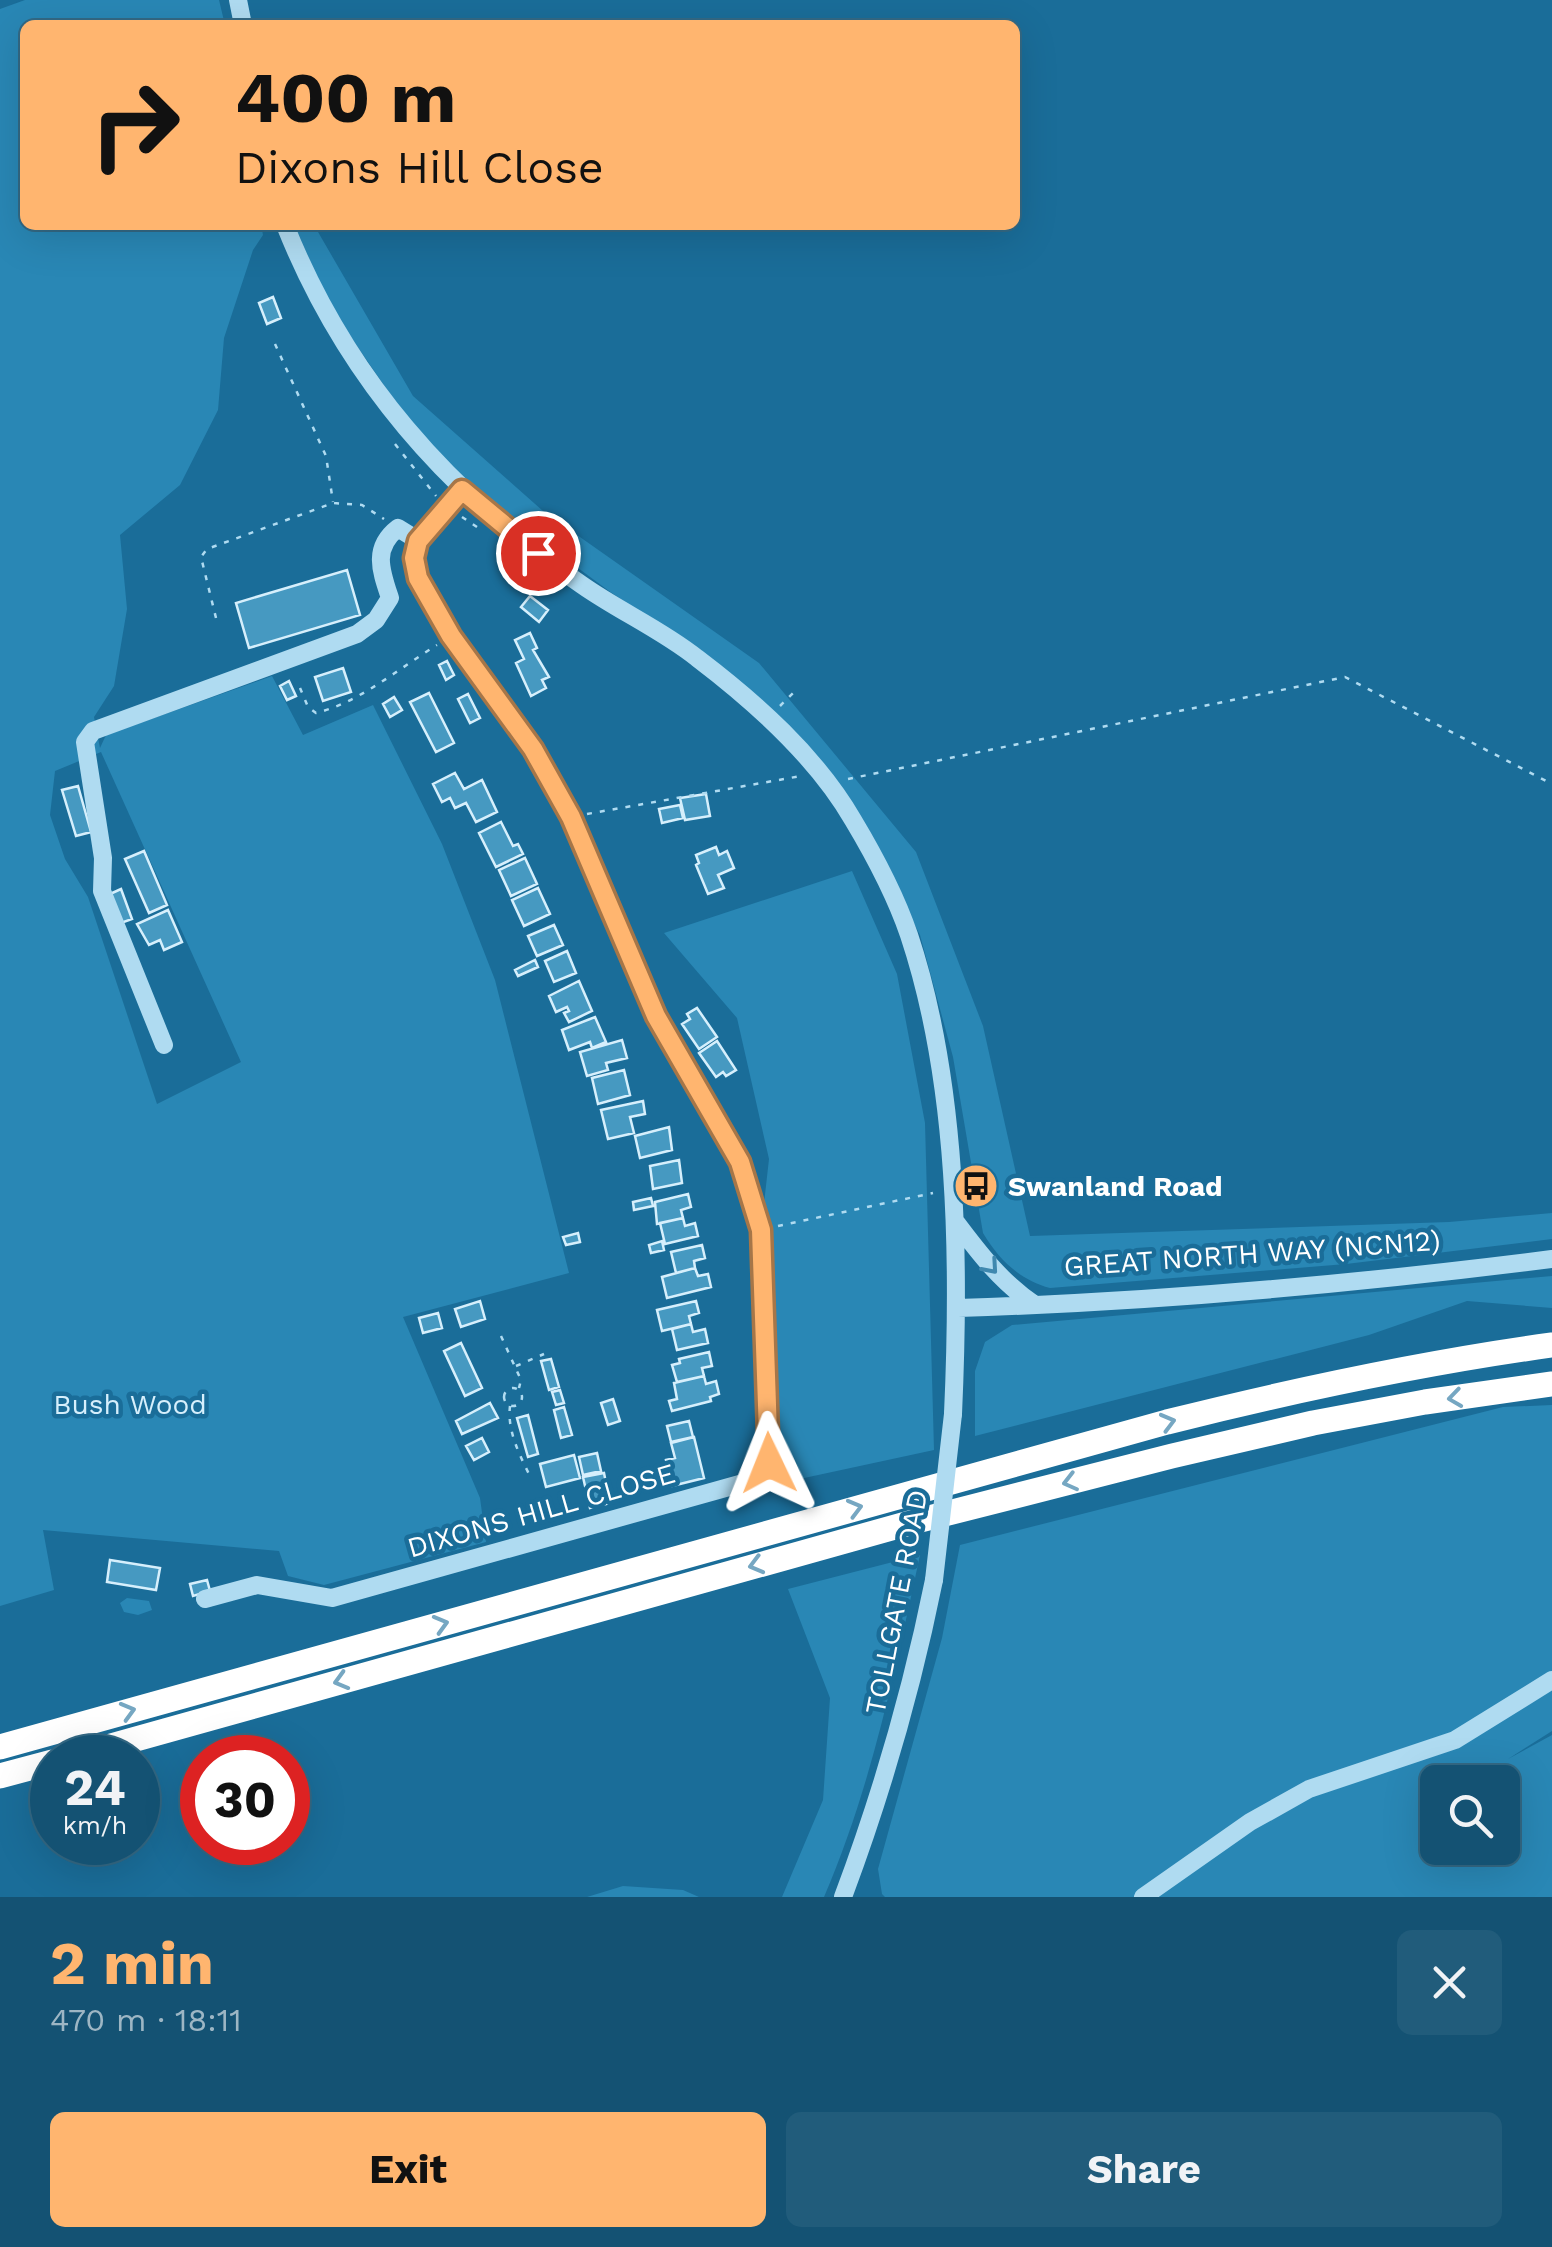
<!DOCTYPE html>
<meta charset="utf-8">
<style>
:root{--surface:#145273;--page:#215c7b;--text:#f1f3f6;--muted:#9db6c4;--line:#336985;--accent:#ffb56f}
body{margin:0;font-family:"Work Sans",sans-serif;background:var(--page);color:var(--text);height:100vh;display:flex;flex-direction:column;font-size:38px;white-space:nowrap}
*{box-sizing:border-box;margin:0}
p{font-size:32px;color:var(--muted)}
.icon{flex:none;width:55px;height:55px;fill:none;stroke:currentColor;stroke-width:2;stroke-linecap:round;stroke-linejoin:round}
.map{position:relative;height:1897px;overflow:hidden}
.drawer{display:flex;flex-direction:column;background:var(--surface);flex:1}
.drawer>*{flex:none}
.banner{position:absolute;left:20px;top:20px;width:1000px;height:210px;border-radius:15px;box-shadow:0 10px 40px #0002,0 0 0 2px var(--line);background:#ffb56f;color:#111;overflow:hidden}
.fabs{position:absolute;left:1420px;top:1765px;display:grid;gap:20px}
.fabs a{display:grid;place-items:center;width:100px;height:100px;border-radius:15px;background:var(--surface);box-shadow:0 10px 40px #0002,0 0 0 2px var(--line);font-size:50px}
.speed{position:absolute;left:30px;top:1735px;display:flex;gap:20px;font-size:50px;font-weight:700;text-align:center}
.speed>*{display:grid;place-content:center;width:130px;height:130px;border-radius:50%;background:var(--surface);box-shadow:0 10px 40px #0002,0 0 0 2px var(--line);line-height:1}
.speed small{font-size:25px;font-weight:400}
.speed .limit{border:15px solid #d22;background:#fff;color:#111}
.pin{position:absolute;display:grid;place-items:center;width:85px;height:85px;color:#fff;margin:-42px;border:5px solid #fff;border-radius:50%;box-shadow:0 2px 10px #0007}
.me{position:absolute;width:110px;margin:-55px;rotate:358deg;stroke-linejoin:round;filter:drop-shadow(0 0 8px #0008)}
.turn{display:flex;align-items:center;gap:35px;height:210px;padding:0 50px;font-size:45px}
.turn .icon{width:130px;height:130px;stroke-width:2.5}
.turn b{display:block;font-size:70px;line-height:85px}
.round{display:grid;place-items:center;flex:none;width:105px;height:105px;border-radius:15px;background:var(--page)}
.headline{display:flex;align-items:center;justify-content:space-between;height:170px;padding:0 50px}
h1{font-size:60px;font-weight:700;line-height:75px;color:var(--accent)}
.action{display:flex;gap:20px;margin-top:auto;padding:20px 50px}
.action a{flex:1;height:115px;border-radius:15px;background:var(--accent);color:#111;font-size:40px;font-weight:700;line-height:115px;text-align:center}
.action a+a{background:var(--page);color:var(--text)}
.map>svg:first-child{display:block}
.green{fill:#2987b5;fill-rule:evenodd}
.building{fill:#4699c1;stroke:#d6effc;stroke-width:2.5}
.lines{fill:none;stroke-linecap:round;stroke-linejoin:round}
.path{stroke:#afdbf1;stroke-width:2.5;stroke-dasharray:5 8;stroke-linecap:butt}
.minor{stroke:#afdbf1;stroke-width:18}
.highway{stroke:#fff;stroke-width:25}
.minor-bridge{stroke:#afdbf1;stroke-width:18}
.oneway{stroke:#3f88af}
.oneway2{stroke:#76a7c2}
.route-casing{stroke:#a67648;stroke-width:25}
.route{stroke:#ffb56f;stroke-width:18}
.labels{text-anchor:middle;stroke-width:9;stroke-linejoin:round;paint-order:stroke}
.poi-label{font-size:28px;font-weight:bold;fill:#fff;stroke:#1a6d99;text-anchor:start}
.street-label{font-size:28px;fill:#fff;stroke:#1a6d99}
.park-label{font-size:28px;fill:#d6effc;stroke:#1a6d99}
</style>
<div class="map">
<svg width="1552" height="1897" viewBox="0 0 1552 1897">
<rect width="100%" height="100%" fill="#1a6d99"/>
<path class="green" d="M 25,0 L 219,0 L 225,25 L 25,25 L 25,225 L 261,225 L 263,235 L 253,250 L 224,338 L 218,410 L 180,485 L 120,535 L 127,609 L 114,686 L 94,717 L 100,748 L 106,735 L 272,676 L 303,735 L 373,705 L 442,844 L 495,980 L 569,1273 L 403,1317 L 480,1498 L 486,1542 L 324,1585 L 288,1576 L 279,1551 L 43,1530 L 54,1590 L 0,1606 L 0,9 ZM 101,752 L 241,1062 L 157,1104 L 88,897 L 65,859 L 50,815 L 55,771 Z
M 291,225 L 314,225 L 413,396 L 543,511 L 759,663 L 916,852 L 983,1026 L 1030,1236 L 1449,1222 L 1552,1213 L 1552,1239 L 1346,1264 L 1050,1288 C 1020,1280 999,1260 983,1233 L 953,1057 L 920,935 L 867,833 L 717,664 L 609,591 L 473,490 L 416,432 L 318,289 Z
M 852,871 L 897,974 L 925,1123 L 934,1450 L 781,1483 L 761,1230 L 769,1159 L 737,1018 L 664,933 Z
M 1552,1276 L 1552,1308 L 1467,1301 L 1369,1335 L 975,1436 L 975,1371 L 985,1342 L 1012,1325 Z
M 1552,1405 L 1552,1731 L 1508,1759 L 1552,1735 L 1552,1897 L 885,1897 L 882,1894 L 878,1869 L 942,1638 L 960,1545 L 1503,1407 ZM 1438,1782 L 1502,1782 L 1502,1848 L 1438,1848 Z
M 920,1555 C 895,1671 871,1788 824,1897 L 782,1897 L 823,1800 L 830,1698 L 788,1589 Z
M 127,1598 L 149,1601 L 152,1610 L 138,1615 L 124,1612 L 120,1603 Z
M 623,1886 L 683,1890 L 699,1897 L 587,1897 Z"/>
<path class="building" d="M 273,297 L 281,318 L 267,324 L 259,303 Z
M 347,570 L 360,615 L 249,648 L 236,603 Z
M 530,596 L 548,610 L 539,622 L 521,607 Z
M 530,633 L 537,648 L 533,650 L 549,677 L 542,680 L 546,688 L 531,696 L 516,663 L 524,659 L 515,640 Z
M 447,661 L 454,675 L 446,680 L 439,665 Z
M 343,668 L 351,692 L 323,701 L 315,677 Z
M 289,681 L 296,696 L 287,700 L 280,686 Z
M 429,693 L 454,743 L 436,752 L 410,702 Z
M 468,694 L 480,718 L 470,723 L 458,699 Z
M 394,697 L 402,710 L 390,717 L 383,704 Z
M 455,773 L 464,789 L 482,780 L 497,812 L 476,822 L 466,803 L 455,808 L 450,798 L 442,802 L 433,784 Z
M 78,786 L 91,832 L 76,836 L 62,790 Z
M 706,794 L 710,816 L 685,820 L 680,798 Z
M 680,805 L 683,818 L 662,823 L 659,809 Z
M 501,822 L 513,846 L 518,844 L 523,854 L 496,867 L 479,833 Z
M 716,847 L 719,855 L 727,851 L 734,868 L 718,875 L 724,888 L 708,894 L 696,865 L 699,863 L 696,855 Z
M 144,851 L 167,905 L 149,913 L 125,859 Z
M 525,858 L 537,884 L 511,896 L 499,870 Z
M 538,888 L 550,914 L 524,926 L 512,900 Z
M 121,889 L 132,919 L 121,923 L 110,894 Z
M 168,910 L 182,942 L 164,950 L 160,940 L 149,945 L 137,924 Z
M 554,925 L 563,945 L 537,956 L 528,936 Z
M 567,951 L 576,973 L 554,982 L 545,961 Z
M 535,960 L 538,967 L 518,976 L 515,970 Z
M 579,981 L 592,1011 L 569,1022 L 564,1013 L 569,1011 L 567,1007 L 556,1012 L 549,996 Z
M 697,1008 L 717,1037 L 699,1049 L 682,1024 L 690,1019 L 687,1014 Z
M 595,1017 L 606,1042 L 592,1048 L 590,1042 L 569,1050 L 562,1030 Z
M 622,1040 L 627,1058 L 606,1063 L 608,1070 L 587,1076 L 580,1052 Z
M 717,1041 L 736,1070 L 726,1076 L 723,1072 L 716,1077 L 699,1053 Z
M 624,1070 L 630,1095 L 598,1104 L 592,1078 Z
M 643,1101 L 645,1114 L 630,1117 L 634,1133 L 608,1139 L 601,1110 Z
M 669,1127 L 672,1150 L 640,1158 L 635,1136 Z
M 679,1160 L 682,1183 L 653,1189 L 650,1166 Z
M 688,1194 L 691,1207 L 681,1210 L 683,1218 L 657,1224 L 655,1202 Z
M 651,1198 L 653,1206 L 634,1210 L 633,1202 Z
M 683,1218 L 685,1226 L 695,1223 L 698,1236 L 665,1244 L 660,1223 Z
M 578,1233 L 580,1242 L 566,1245 L 563,1237 Z
M 662,1241 L 664,1250 L 651,1253 L 649,1245 Z
M 702,1245 L 705,1258 L 694,1261 L 695,1268 L 676,1273 L 671,1252 Z
M 695,1268 L 698,1276 L 708,1274 L 711,1287 L 667,1298 L 662,1277 Z
M 480,1301 L 485,1319 L 461,1327 L 455,1309 Z
M 696,1301 L 699,1313 L 689,1316 L 691,1324 L 662,1331 L 657,1310 Z
M 438,1313 L 442,1328 L 423,1333 L 419,1318 Z
M 691,1324 L 693,1332 L 705,1329 L 708,1343 L 677,1350 L 672,1329 Z
M 461,1343 L 482,1388 L 465,1396 L 444,1351 Z
M 709,1352 L 712,1366 L 702,1368 L 704,1376 L 677,1382 L 672,1365 L 680,1363 L 679,1359 Z
M 551,1359 L 559,1387 L 549,1390 L 541,1361 Z
M 704,1376 L 706,1384 L 716,1381 L 719,1394 L 710,1397 L 711,1401 L 672,1411 L 669,1401 L 677,1399 L 674,1383 Z
M 560,1390 L 564,1403 L 556,1405 L 552,1392 Z
M 613,1399 L 620,1421 L 608,1425 L 601,1403 Z
M 490,1403 L 498,1418 L 462,1434 L 456,1421 Z
M 564,1407 L 572,1435 L 561,1438 L 554,1410 Z
M 528,1415 L 538,1454 L 528,1457 L 517,1418 Z
M 689,1421 L 693,1437 L 671,1442 L 667,1426 Z
M 694,1437 L 704,1478 L 672,1486 L 666,1460 L 675,1458 L 671,1443 Z
M 482,1438 L 489,1452 L 474,1460 L 466,1446 Z
M 597,1453 L 601,1471 L 583,1475 L 579,1457 Z
M 574,1455 L 580,1478 L 546,1487 L 540,1464 Z
M 604,1473 L 610,1503 L 590,1508 L 583,1477 Z
M 110,1560 L 160,1568 L 156,1590 L 107,1582 Z
M 207,1580 L 210,1591 L 193,1596 L 190,1584 Z"/>
<g class="lines">
<path class="path" d="M 275,344 L 326,456 L 333,502
M 395,444 L 436,496
M 462,517 L 480,529
M 216,618 L 201,557 L 207,549 L 333,503 L 362,505 L 384,519
M 300,688 L 308,707 L 316,713 C 360,702 398,669 437,645
M 780,706 L 794,692
M 848,779 L 1345,677 L 1552,784
M 587,814 L 801,776
M 778,1226 L 933,1193
M 501,1336 L 521,1380 L 519,1388
M 516,1366 L 544,1354
M504 1397a9 9 0 1 1 18 0a9 9 0 1 1-18 0Z
M 510,1406 C 507,1430 519,1454 530,1476"/>
<path class="minor" d="M 238,0 L 243,25
M 285,225 C 346,378 448,493 582,585 C 619,611 662,630 697,658 C 755,702 816,756 853,820 C 874,855 896,897 909,935 C 958,1082 960,1261 953,1414
M 164,1045 L 102,891 L 103,858 L 85,742 L 93,731 L 357,634 L 376,620 L 390,598 C 381,571 372,548 398,528 L 419,541
M 955,1221 C 979,1253 1001,1282 1035,1305
M 958,1308 C 1156,1302 1355,1284 1552,1259
M 205,1599 L 257,1585 L 332,1598 L 754,1480 L 764,1473 L 769,1463 L 761,1230 L 740,1162 L 656,1016 L 571,817 L 533,749 L 451,636 L 417,578 L 415,558 L 419,541 L 462,490
M 843,1897 C 882,1793 912,1689 934,1580
M 1143,1897 L 1250,1822 L 1309,1789 L 1455,1740 L 1552,1680"/>
<path class="highway" d="M 0,1747 L 1167,1422 C 1295,1390 1421,1363 1552,1345
M 68,1758 L 913,1522 L 1172,1456 L 1313,1423 L 1425,1402 L 1552,1384
M 0,1776 L 52,1762"/>
<path class="minor-bridge" d="M 934,1580 L 953,1414"/>
</g>
<defs><path id="oneway-chevron" d="M-2-3.5L2.5 0L-2 3.5" fill="none" stroke-width="1.6" stroke-linecap="round" stroke-linejoin="round" transform="scale(2.5)"/></defs>
<use class="oneway" href="#oneway-chevron" transform="translate(991 1267) rotate(49)"/>
<g class="oneway2">
<use href="#oneway-chevron" transform="translate(1455 1398) rotate(172)"/>
<use href="#oneway-chevron" transform="translate(1168 1422) rotate(-15)"/>
<use href="#oneway-chevron" transform="translate(1070 1482) rotate(166)"/>
<use href="#oneway-chevron" transform="translate(855 1508) rotate(-15)"/>
<use href="#oneway-chevron" transform="translate(756 1565) rotate(165)"/>
<use href="#oneway-chevron" transform="translate(441 1624) rotate(-16)"/>
<use href="#oneway-chevron" transform="translate(341 1681) rotate(164)"/>
<use href="#oneway-chevron" transform="translate(128 1711) rotate(-16)"/>
</g>
<g class="lines">
<defs>
<path id="route" d="M 538,553 L 462,490 L 418,541 L 414,558 L 418,578 L 451,636 L 533,749 L 571,817 L 656,1016 L 740,1162 L 761,1230 L 769,1463"/>
</defs>
<use href="#route" class="route-casing"/>
<use href="#route" class="route"/>
</g>
<defs>
<symbol id="bus-disc" viewBox="-11 -11 22 22"><circle r="9.5" fill="#ffb56f" stroke="#1a6d99"/><path d="M-5-6H5V4H4V6H2V4H-2V6H-4V4H-5ZM-3.5-4V0h7V-4ZM-3.5 1.2v1.5H-2V1.2ZM2 1.2v1.5H3.5V1.2Z" fill="#111"/></symbol>
</defs>
<g fill-rule="evenodd">
<use href="#bus-disc" x="951" y="1161" width="50" height="50"/>
</g>
<g class="labels">
<g class="poi-label">
<text x="1008" y="1196">Swanland Road</text>
</g>
<g class="street-label">
<text transform="translate(1252 1253) rotate(-4)" y="10">GREAT NORTH WAY (NCN12)</text>
<text transform="translate(541 1510) rotate(-16)" y="10">DIXONS HILL CLOSE</text>
<text transform="translate(896 1602) rotate(-79)" y="10">TOLLGATE ROAD</text>
</g>
<g class="park-label">
<text x="130" y="1414">Bush Wood</text>
</g>
</g>
</svg>
<div class="fabs">
<a><svg class="icon" aria-label="search" viewBox="0 0 24 24"><circle cx="10" cy="10" r="6"/><path d="M15 15l6 6"/></svg></a>
</div>
<div class="speed"><div>24<small>km/h</small></div><div class="limit">30</div></div>
<div class="pin" style="left:538px;top:553px;background:#d93025"><svg class="icon" aria-label="arrive" viewBox="0 0 24 24"><path d="M6 21V4h12l-3 4 3 4H6"/></svg></div>
<svg class="me" style="left:769px;top:1463px" viewBox="-20 -20 40 40"><path d="M0-17L14 15 0 8-14 15z" fill="#ffb56f" stroke="#fff" stroke-width="4"/></svg>
<div class="banner">
<div class="turn"><svg class="icon" aria-label="right" viewBox="0 0 24 24"><path d="M7 20v-9h11M14 6l5 5-5 5"/></svg><div><b>400 m</b>Dixons Hill Close</div></div>
</div>
</div>
<section class="drawer">
<div class="headline"><div><h1>2 min</h1><p>470 m · 18:11</p></div><a class="round"><svg class="icon" aria-label="close" viewBox="0 0 24 24"><path d="M6 6l12 12M18 6L6 18"/></svg></a></div>
<div class="action"><a>Exit</a><a>Share</a></div>
</section>
